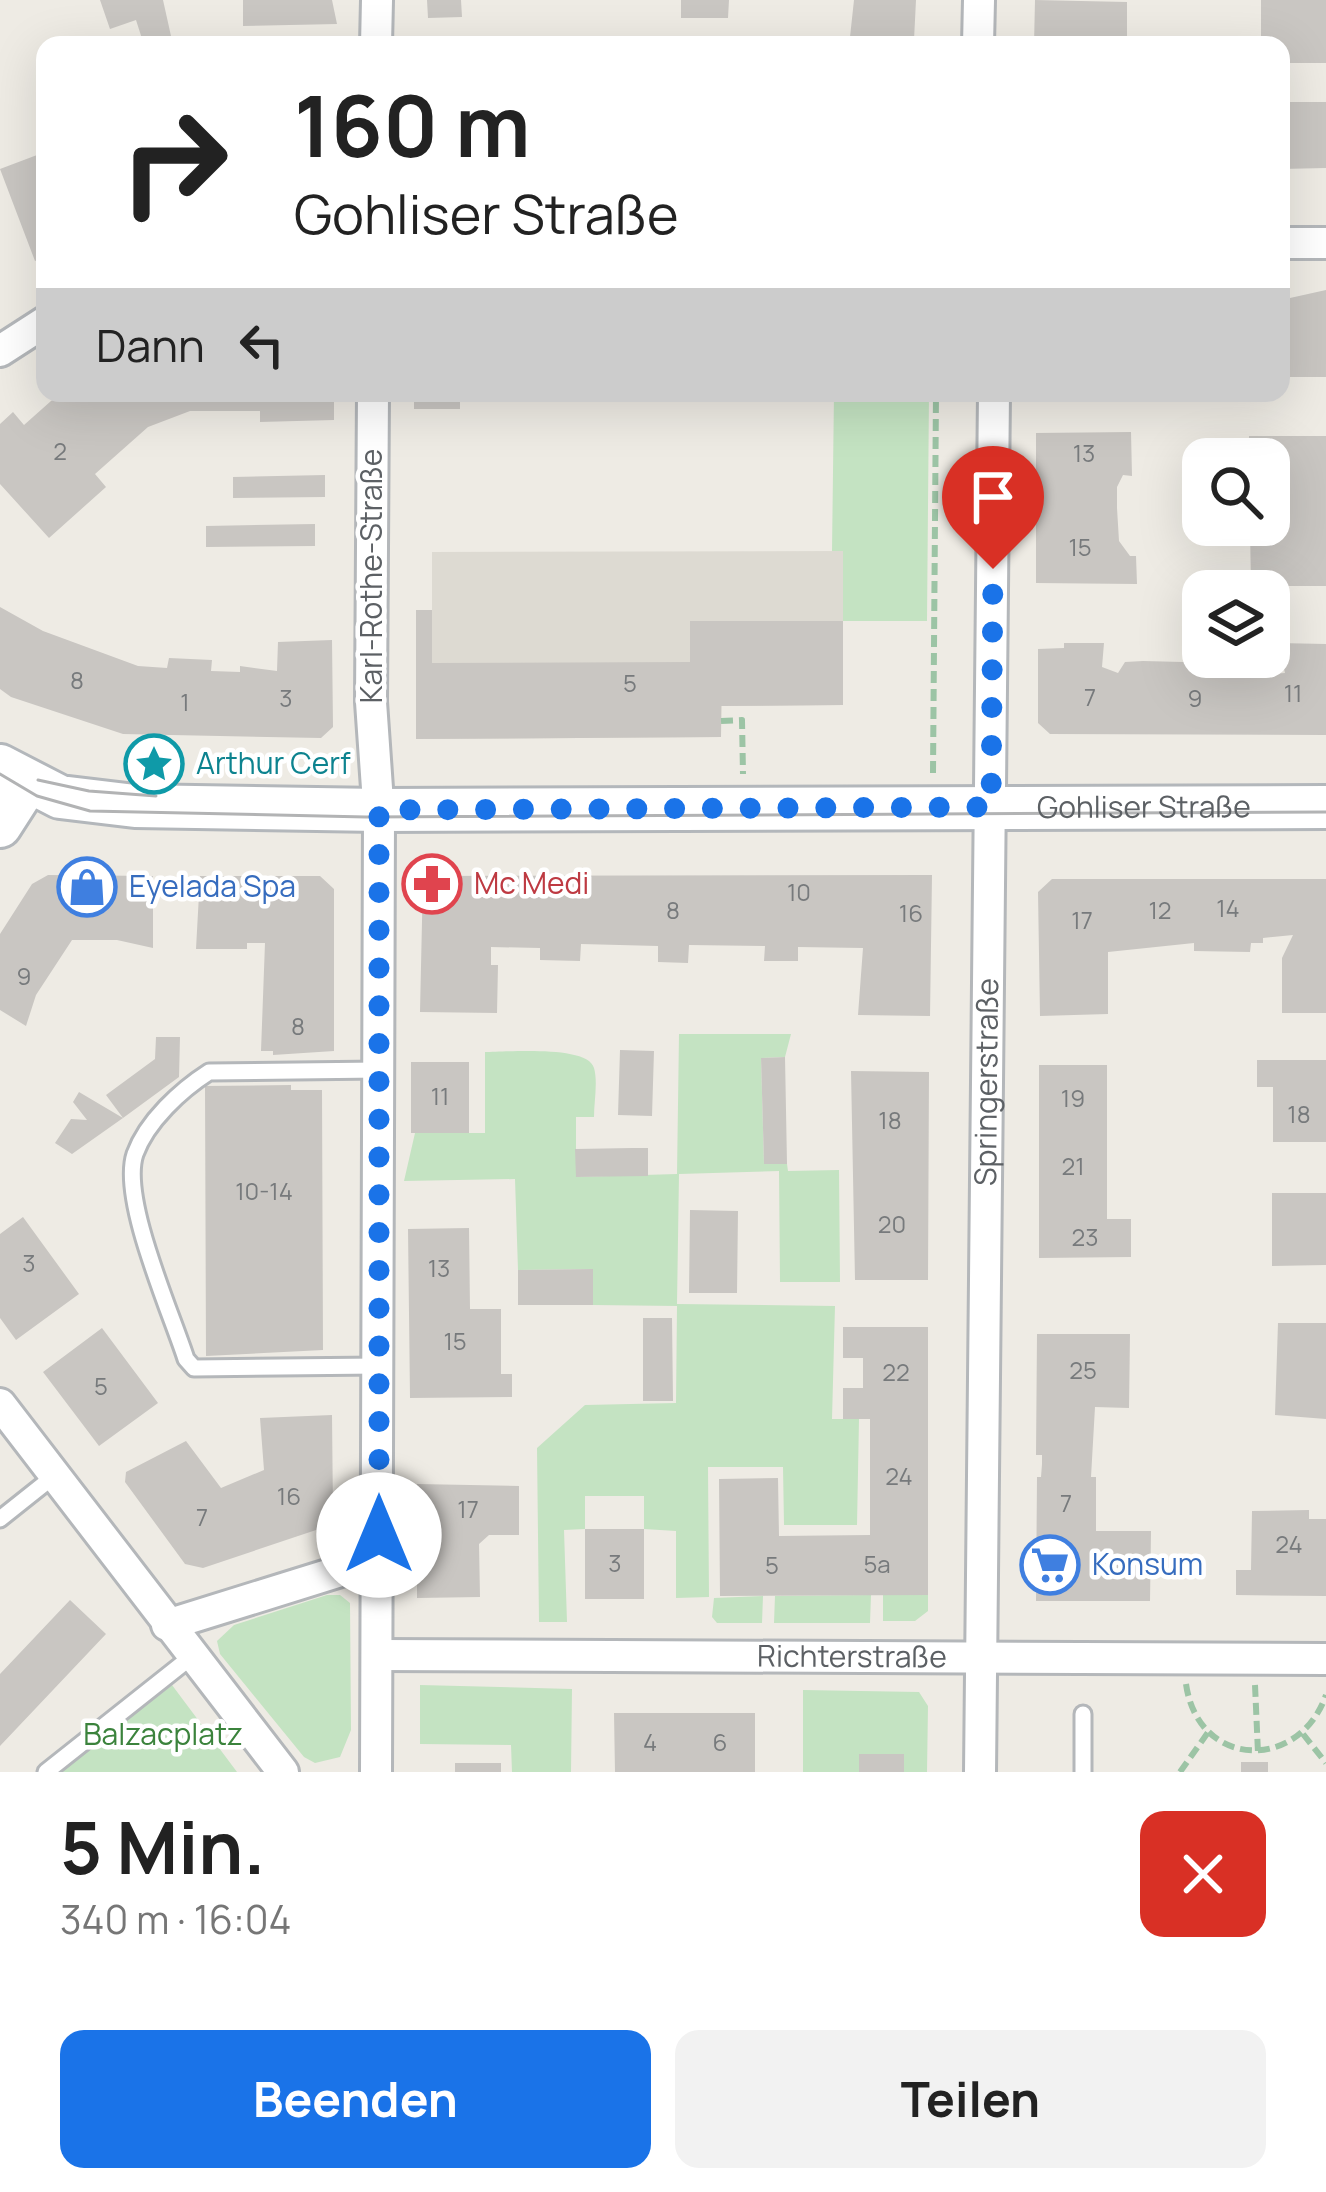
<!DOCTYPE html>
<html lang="de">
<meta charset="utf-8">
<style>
:root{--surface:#fff;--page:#f2f2f2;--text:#222;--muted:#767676;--accent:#1a73e8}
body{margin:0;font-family:Manrope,sans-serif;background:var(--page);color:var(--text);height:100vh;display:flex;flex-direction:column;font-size:45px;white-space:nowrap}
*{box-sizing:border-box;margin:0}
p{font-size:39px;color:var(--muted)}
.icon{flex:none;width:66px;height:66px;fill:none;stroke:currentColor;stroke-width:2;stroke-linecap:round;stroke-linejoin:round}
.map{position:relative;height:1772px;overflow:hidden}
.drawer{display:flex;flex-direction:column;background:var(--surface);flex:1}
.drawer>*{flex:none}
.guide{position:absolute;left:36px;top:36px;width:1254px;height:366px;border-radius:24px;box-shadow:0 12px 48px #0002;background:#fff;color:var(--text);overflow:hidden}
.fabs{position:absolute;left:1182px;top:438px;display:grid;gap:24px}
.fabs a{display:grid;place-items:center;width:108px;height:108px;border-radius:24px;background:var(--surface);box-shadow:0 12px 48px #0002;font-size:60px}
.pin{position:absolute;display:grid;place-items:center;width:102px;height:102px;color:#fff;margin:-123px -51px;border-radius:50% 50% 50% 0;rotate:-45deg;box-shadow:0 0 12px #0007}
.pin .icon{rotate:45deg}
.me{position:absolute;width:132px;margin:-66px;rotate:0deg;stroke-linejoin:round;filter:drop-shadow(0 0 9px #0008)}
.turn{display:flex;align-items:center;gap:42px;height:252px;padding:0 60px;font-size:54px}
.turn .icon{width:156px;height:156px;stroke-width:2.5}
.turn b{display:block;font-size:84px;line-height:102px}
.then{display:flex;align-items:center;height:114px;padding:0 60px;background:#0003;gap:24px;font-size:45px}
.round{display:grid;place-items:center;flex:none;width:126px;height:126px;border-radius:24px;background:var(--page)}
.headline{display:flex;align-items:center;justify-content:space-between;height:204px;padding:0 60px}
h1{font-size:72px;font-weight:700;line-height:90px}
.action{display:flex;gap:24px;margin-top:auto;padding:24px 60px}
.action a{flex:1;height:138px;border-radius:24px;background:var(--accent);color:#fff;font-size:48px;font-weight:700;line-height:138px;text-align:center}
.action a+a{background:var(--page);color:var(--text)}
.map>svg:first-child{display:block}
.education{fill:#dddad2}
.green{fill:#c4e3c2}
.building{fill:#c9c6c2}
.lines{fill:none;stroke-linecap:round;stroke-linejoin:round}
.service-casing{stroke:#b4b7ba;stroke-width:21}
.minor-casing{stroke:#b4b7ba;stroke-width:36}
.secondary-casing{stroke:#b3b7bb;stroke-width:48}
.path{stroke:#9cc4a5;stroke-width:6;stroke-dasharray:12 6;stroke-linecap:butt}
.service{stroke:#fff;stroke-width:15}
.minor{stroke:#fff;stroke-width:30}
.secondary{stroke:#fff;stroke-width:42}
.tram{stroke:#b2b3b4;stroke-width:3}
.route{stroke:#1a73e8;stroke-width:21;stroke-dasharray:0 37.8}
.labels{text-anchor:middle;stroke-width:9;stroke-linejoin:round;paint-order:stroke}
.number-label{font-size:24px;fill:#777a7c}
.street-label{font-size:30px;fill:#5c6064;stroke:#fff}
.culture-label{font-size:30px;fill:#0d838f;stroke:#fff;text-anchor:start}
.health-label{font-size:30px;fill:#be3a42;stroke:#fff;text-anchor:start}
.shop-label{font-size:30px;fill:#366cbe;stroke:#fff;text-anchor:start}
.park-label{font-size:30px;fill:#3b833c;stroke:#fff}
</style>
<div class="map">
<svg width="1326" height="1772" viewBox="0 0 1326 1772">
<rect width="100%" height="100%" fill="#eeebe4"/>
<path class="education" d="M 843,551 L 843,705 L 722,706 L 721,737 L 416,739 L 416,610 L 432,610 L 432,552 Z"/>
<path class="green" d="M 834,393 L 929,393 L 927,621 L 843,621 L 843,551 L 832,551 Z
M 679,1034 L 791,1034 L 785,1057 L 761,1058 L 764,1164 L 787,1164 L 788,1171 L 839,1170 L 840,1282 L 780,1282 L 779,1171 L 679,1174 L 677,1304 L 835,1306 L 832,1419 L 859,1419 L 857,1525 L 784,1525 L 783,1467 L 708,1467 L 709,1597 L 676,1598 L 676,1531 L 644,1529 L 644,1496 L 585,1496 L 585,1529 L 564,1530 L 567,1622 L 539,1622 L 537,1448 L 585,1405 L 676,1403 L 677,1306 L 593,1305 L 592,1269 L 518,1270 L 515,1179 L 404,1181 L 415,1133 L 485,1133 L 485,1052 C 508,1052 588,1045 594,1068 C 598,1082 594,1102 594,1117 L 576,1117 L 576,1177 L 677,1174 Z
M 327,1595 L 340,1595 L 350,1603 L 351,1730 L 340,1757 L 315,1763 L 304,1757 L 220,1654 L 217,1641 L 234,1625 Z
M 871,1595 L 870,1623 L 774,1623 L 775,1596 Z
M 883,1595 L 928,1595 L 928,1611 L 915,1621 L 883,1621 Z
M 763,1596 L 762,1623 L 717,1623 L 712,1617 L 714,1598 Z
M 172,1685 L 237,1772 L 58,1772 Z
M 420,1685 L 572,1689 L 571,1772 L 512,1772 L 511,1745 L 420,1744 Z
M 803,1690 L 919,1692 L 928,1706 L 927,1772 L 904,1772 L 903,1754 L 859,1754 L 859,1772 L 803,1772 Z"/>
<path class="building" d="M 100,0 L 163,0 L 173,45 L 144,45 L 136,20 L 110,29 Z
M 243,0 L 332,0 L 337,24 L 243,26 Z
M 427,0 L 461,0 L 462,17 L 428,18 Z
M 681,0 L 729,0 L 728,18 L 681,18 Z
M 854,0 L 916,0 L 914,40 L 850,37 Z
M 1035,0 L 1127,2 L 1127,45 L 1034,45 Z
M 1261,0 L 1326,0 L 1326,63 L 1281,63 L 1281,45 L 1261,45 Z
M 1281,102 L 1326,102 L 1326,168 L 1281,169 Z
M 45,152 L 45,257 L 35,261 L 0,169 Z
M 1326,290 L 1326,377 L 1281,377 L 1281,300 Z
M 60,393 L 334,393 L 334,420 L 260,422 L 260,411 L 190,411 L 148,427 L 95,474 L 106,487 L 49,538 L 0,484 L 0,424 L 13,412 L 24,425 Z
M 414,393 L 460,393 L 460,409 L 414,409 Z
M 1131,432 L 1132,476 L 1123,475 L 1117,487 L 1117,508 L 1119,541 L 1130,556 L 1136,556 L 1137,584 L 1036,583 L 1036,433 Z
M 1249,436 L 1326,436 L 1326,586 L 1251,586 L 1250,529 L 1275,529 L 1269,459 L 1249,459 Z
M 325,475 L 325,497 L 233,498 L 233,477 Z
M 315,524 L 315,546 L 206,547 L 206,526 Z
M 0,607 L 43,631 L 138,666 L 167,668 L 169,658 L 212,660 L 211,671 L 240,672 L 240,666 L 277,671 L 278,642 L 332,640 L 333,727 L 321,738 L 123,734 L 11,697 L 0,689 Z
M 416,610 L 432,610 L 432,663 L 690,662 L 690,621 L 843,621 L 843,705 L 721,706 L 721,737 L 416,739 Z
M 1064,643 L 1104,643 L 1102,667 L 1118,673 L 1125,662 L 1143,661 L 1263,664 L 1273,674 L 1285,673 L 1278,643 L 1326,644 L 1326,735 L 1050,734 L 1038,723 L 1038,649 L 1064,648 Z
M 48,875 L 153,876 L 153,948 L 117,940 L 72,940 L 36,995 L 26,1026 L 0,1010 L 0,934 L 32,884 Z
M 932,875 L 930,1016 L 858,1015 L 863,948 L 798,947 L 798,961 L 764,961 L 765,946 L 689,945 L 688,963 L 658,962 L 658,946 L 581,944 L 580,961 L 540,960 L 540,948 L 491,947 L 491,965 L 498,965 L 497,1013 L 420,1012 L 423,876 Z
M 200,876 L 320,876 L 334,889 L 334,1051 L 273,1055 L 273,1051 L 261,1051 L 265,943 L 247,943 L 247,949 L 196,949 Z
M 1052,879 L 1326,879 L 1326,1013 L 1282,1013 L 1282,958 L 1293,935 L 1263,938 L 1263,943 L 1251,943 L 1250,952 L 1194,951 L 1194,943 L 1108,952 L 1108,1014 L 1040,1016 L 1038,892 Z
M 156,1037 L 180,1037 L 179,1077 L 123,1118 L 106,1095 L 155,1059 Z
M 620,1050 L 654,1051 L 652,1116 L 618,1115 Z
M 785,1057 L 787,1164 L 764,1164 L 761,1058 Z
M 1257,1060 L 1326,1060 L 1326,1142 L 1273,1142 L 1273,1087 L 1257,1087 Z
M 411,1062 L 469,1062 L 469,1133 L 411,1133 Z
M 1039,1065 L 1107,1065 L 1107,1219 L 1131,1219 L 1131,1257 L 1039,1258 Z
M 851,1071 L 929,1072 L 928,1280 L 855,1280 Z
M 291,1085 L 291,1090 L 322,1090 L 323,1350 L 206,1356 L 205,1086 Z
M 79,1092 L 123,1118 L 72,1154 L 55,1143 L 71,1119 L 87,1120 L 73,1102 Z
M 632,1148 L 648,1148 L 648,1176 L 576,1177 L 575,1149 Z
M 1272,1193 L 1326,1193 L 1326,1265 L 1272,1266 Z
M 690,1210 L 738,1211 L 737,1293 L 689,1293 Z
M 23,1217 L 79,1294 L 16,1340 L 0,1318 L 0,1234 Z
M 469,1228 L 470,1309 L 501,1309 L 501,1374 L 512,1374 L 512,1397 L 410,1398 L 408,1229 Z
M 593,1269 L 593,1305 L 518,1305 L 518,1270 Z
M 643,1318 L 672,1318 L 673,1401 L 643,1401 Z
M 1278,1323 L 1326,1323 L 1326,1419 L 1275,1415 Z
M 843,1327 L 928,1327 L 928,1595 L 720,1596 L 719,1479 L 778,1478 L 779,1536 L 870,1535 L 870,1419 L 843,1419 L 843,1388 L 863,1388 L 863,1358 L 843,1358 Z
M 102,1328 L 158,1403 L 99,1446 L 43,1372 Z
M 1037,1334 L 1130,1334 L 1129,1408 L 1095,1407 L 1091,1477 L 1096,1477 L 1096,1531 L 1151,1531 L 1150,1601 L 1036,1601 L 1037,1477 L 1041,1477 L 1042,1464 L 1042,1455 L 1036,1455 Z
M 332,1415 L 333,1514 L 322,1528 L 203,1568 L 185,1564 L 125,1482 L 126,1472 L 186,1441 L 221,1488 L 264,1470 L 260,1418 Z
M 417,1484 L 519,1486 L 519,1535 L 489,1535 L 479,1544 L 480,1597 L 417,1598 Z
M 1309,1510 L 1309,1519 L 1326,1519 L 1326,1596 L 1236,1595 L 1236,1570 L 1251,1570 L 1252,1511 Z
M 585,1529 L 644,1529 L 644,1599 L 585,1599 Z
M 70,1600 L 106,1634 L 0,1746 L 0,1674 Z
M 614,1713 L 755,1713 L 755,1772 L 615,1772 Z
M 859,1754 L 904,1754 L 904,1772 L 859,1772 Z
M 1241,1762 L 1268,1762 L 1268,1772 L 1241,1772 Z
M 455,1763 L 501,1763 L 501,1772 L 455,1772 Z"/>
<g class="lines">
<defs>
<path id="service" d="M 379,1070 L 209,1072 C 181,1090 147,1121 135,1154 C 120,1199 171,1312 186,1359 L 194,1368 L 379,1366
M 0,1519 L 54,1476
M 1083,1714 L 1083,1772
M 46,1772 L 191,1657"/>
<g id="minor">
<path d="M 376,45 L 377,0"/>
<path d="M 978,45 L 979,0"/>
<path d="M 1281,243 L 1326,243"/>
<path d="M 0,351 L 45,322"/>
<path d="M 373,393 L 371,702 L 379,817 L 376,1772"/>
<path d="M 0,1404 L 283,1772"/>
<path d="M 167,1625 L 379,1559"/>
<path id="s1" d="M 378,1655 L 1326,1659"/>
<path id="s2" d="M 980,1772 L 994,393"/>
</g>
<g id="secondary">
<path id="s3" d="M 0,766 L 60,797 L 135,806 L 379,810 L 1326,807"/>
<path d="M 0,826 L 27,784"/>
</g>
</defs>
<use href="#service" class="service-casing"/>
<use href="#minor" class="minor-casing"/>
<use href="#secondary" class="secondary-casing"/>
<path class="path" d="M 721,721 L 742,720 L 743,774
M 933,773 L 936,393
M 1186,1684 C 1198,1769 1299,1772 1326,1695
M 1255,1685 L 1258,1753
M 1303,1734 L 1326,1763
M 1180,1772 L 1209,1731"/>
<use href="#service" class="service"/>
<use href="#minor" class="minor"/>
<use href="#secondary" class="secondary"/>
<path class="tram" d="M 0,774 L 37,796 L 90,811 L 366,817 L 1326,812
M 38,780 L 89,791 L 156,796"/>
</g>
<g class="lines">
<path class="route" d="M 379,1535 L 379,810 L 991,807 L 993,569"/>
</g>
<defs>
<symbol id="sight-ring" viewBox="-11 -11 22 22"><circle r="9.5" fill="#fff" stroke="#0f9aa8" stroke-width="1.5"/><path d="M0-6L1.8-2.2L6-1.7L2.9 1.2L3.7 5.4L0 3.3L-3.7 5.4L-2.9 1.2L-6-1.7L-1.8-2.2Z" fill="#0f9aa8"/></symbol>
<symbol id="pharmacy-ring" viewBox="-11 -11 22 22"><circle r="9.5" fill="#fff" stroke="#e0444e" stroke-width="1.5"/><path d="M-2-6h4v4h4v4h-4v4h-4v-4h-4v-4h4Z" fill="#e0444e"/></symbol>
<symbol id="shop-ring" viewBox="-11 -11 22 22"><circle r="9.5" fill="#fff" stroke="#3f7fe0" stroke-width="1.5"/><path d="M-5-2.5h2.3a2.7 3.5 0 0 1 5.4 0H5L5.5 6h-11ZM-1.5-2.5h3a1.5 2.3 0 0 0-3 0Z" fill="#3f7fe0"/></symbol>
<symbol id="supermarket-ring" viewBox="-11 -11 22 22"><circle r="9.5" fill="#fff" stroke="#3f7fe0" stroke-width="1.5"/><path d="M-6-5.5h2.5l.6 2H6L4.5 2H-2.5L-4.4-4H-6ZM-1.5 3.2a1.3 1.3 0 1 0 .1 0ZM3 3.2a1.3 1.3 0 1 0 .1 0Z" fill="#3f7fe0"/></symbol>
</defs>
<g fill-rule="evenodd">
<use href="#sight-ring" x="121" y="731" width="66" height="66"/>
<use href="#pharmacy-ring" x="399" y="851" width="66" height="66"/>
<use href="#shop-ring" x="54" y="854" width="66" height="66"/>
<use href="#supermarket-ring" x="1017" y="1532" width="66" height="66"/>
</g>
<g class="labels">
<g class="number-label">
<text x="60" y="460">2</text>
<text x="1084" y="462">13</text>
<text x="1080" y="556">15</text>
<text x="77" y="689">8</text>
<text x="630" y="692">5</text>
<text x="1293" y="702">11</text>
<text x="1090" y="706">7</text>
<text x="286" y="707">3</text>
<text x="1195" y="707">9</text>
<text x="185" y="711">1</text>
<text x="799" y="901">10</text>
<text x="1228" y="917">14</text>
<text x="673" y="919">8</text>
<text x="1160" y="919">12</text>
<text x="911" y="922">16</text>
<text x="1082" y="929">17</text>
<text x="24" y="985">9</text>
<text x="298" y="1035">8</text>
<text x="440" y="1105">11</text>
<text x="1073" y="1107">19</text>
<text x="1299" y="1123">18</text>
<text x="890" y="1129">18</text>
<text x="1073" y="1175">21</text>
<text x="264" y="1200">10-14</text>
<text x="892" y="1233">20</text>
<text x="1085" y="1246">23</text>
<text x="29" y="1272">3</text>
<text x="439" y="1277">13</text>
<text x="455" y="1350">15</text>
<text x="1083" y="1379">25</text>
<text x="896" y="1381">22</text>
<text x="101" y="1395">5</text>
<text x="899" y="1485">24</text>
<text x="289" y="1505">16</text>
<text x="1066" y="1512">7</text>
<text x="468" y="1518">17</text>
<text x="202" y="1526">7</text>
<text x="1289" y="1553">24</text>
<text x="615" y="1572">3</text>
<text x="877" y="1573">5a</text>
<text x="772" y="1574">5</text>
<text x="650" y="1751">4</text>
<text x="720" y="1751">6</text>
</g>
<g class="street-label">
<text transform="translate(372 576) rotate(-90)" y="10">Karl-Rothe-Straße</text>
<text dy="10" stroke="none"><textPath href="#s3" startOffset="1152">Gohliser Straße</textPath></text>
<text dy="10" stroke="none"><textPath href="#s2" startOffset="690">Springerstraße</textPath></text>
<text dy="10" stroke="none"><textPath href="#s1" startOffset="474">Richterstraße</textPath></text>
</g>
<g class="culture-label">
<text x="196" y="774">Arthur Cerf</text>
</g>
<g class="health-label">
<text x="474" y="894">Mc Medi</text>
</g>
<g class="shop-label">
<text x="129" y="897">Eyelada Spa</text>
<text x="1092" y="1575">Konsum</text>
</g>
<g class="park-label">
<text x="163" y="1745">Balzacplatz</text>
</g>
</g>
</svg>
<div class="fabs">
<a><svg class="icon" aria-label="search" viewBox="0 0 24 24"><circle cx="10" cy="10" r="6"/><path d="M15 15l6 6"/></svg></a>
<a><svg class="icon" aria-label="layers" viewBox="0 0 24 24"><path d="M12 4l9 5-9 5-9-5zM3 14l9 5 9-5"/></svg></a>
</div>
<div class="pin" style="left:993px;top:569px;background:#d93025"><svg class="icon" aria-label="arrive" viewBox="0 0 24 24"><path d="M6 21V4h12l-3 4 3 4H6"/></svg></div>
<svg class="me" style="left:379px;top:1535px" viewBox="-20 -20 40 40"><circle r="19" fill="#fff"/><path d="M0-13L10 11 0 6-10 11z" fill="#1a73e8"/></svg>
<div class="guide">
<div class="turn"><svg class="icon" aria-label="right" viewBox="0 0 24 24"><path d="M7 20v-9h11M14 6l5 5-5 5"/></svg><div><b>160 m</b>Gohliser Straße</div></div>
<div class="then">Dann<svg class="icon" aria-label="left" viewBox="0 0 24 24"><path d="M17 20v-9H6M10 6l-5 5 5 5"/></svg></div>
</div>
</div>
<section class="drawer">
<div class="headline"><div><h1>5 Min.</h1><p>340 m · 16:04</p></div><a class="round" style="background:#d93025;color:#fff"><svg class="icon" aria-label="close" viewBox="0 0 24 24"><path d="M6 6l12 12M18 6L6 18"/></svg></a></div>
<div class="action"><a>Beenden</a><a>Teilen</a></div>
</section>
